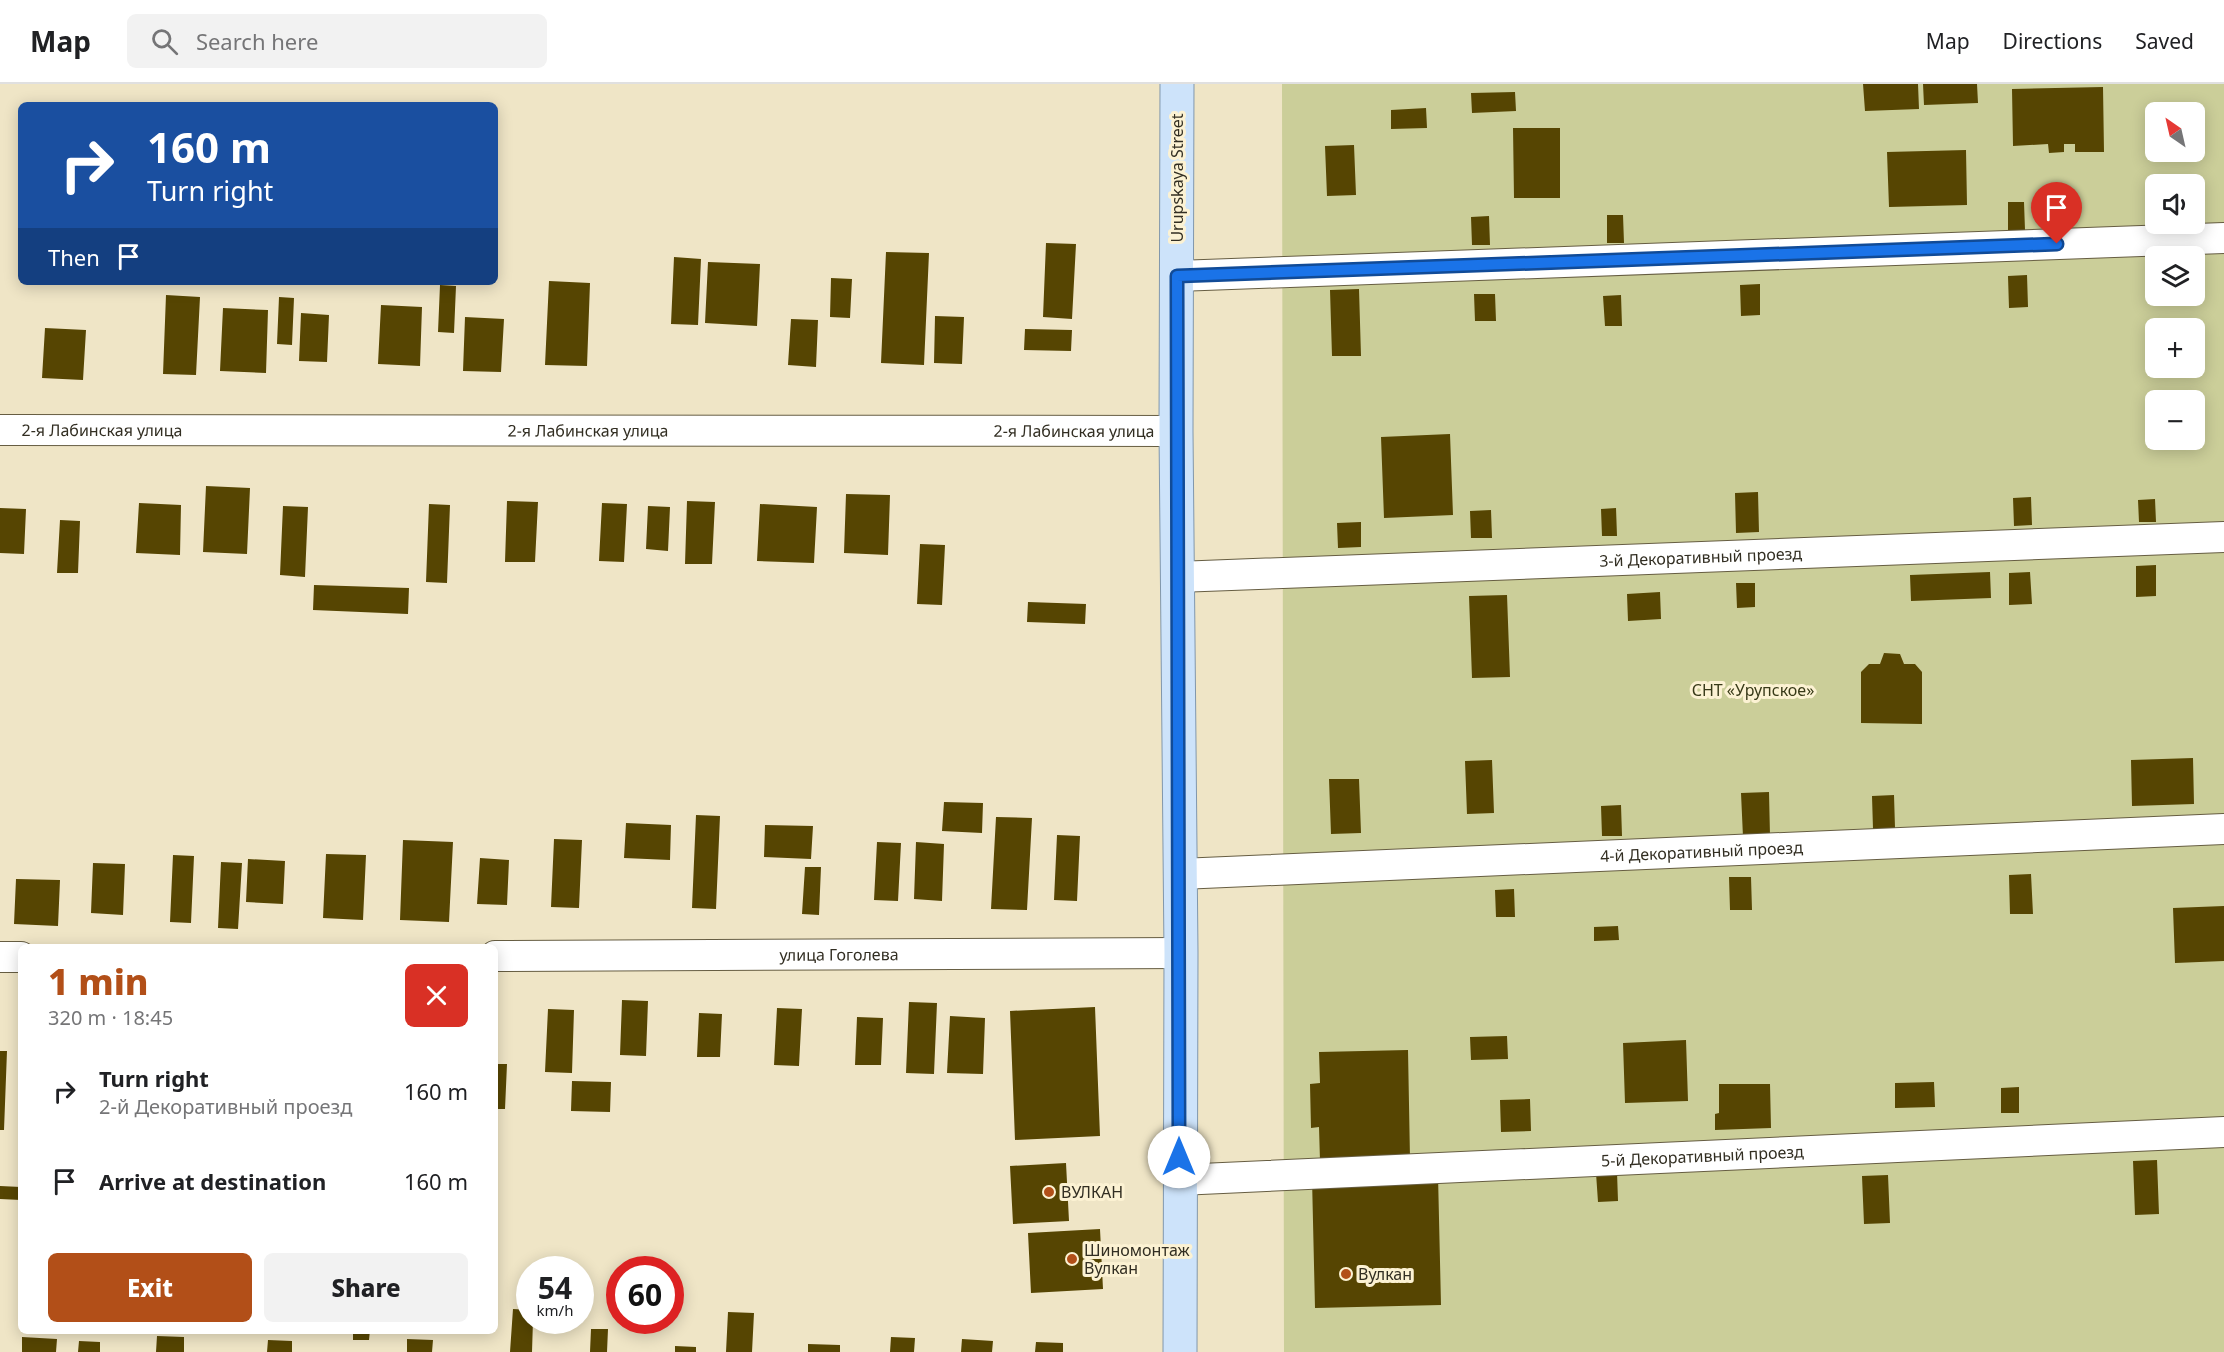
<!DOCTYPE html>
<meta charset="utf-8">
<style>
:root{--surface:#fff;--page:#f2f2f2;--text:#202124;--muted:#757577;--line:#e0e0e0;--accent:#b24f18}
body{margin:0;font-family:"Noto Sans",sans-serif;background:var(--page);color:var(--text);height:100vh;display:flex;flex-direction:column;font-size:22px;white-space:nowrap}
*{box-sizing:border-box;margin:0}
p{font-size:20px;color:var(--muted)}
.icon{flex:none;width:33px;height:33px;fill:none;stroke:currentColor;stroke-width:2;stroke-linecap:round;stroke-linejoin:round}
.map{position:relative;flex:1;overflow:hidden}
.details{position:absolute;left:18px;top:860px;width:480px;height:390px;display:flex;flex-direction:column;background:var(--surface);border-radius:9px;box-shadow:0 3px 15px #0003}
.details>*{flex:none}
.guide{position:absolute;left:18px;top:18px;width:480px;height:183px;border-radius:9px;box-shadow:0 3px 15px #0003;background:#1a4fa0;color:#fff;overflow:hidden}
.needle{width:39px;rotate:326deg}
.fabs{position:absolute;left:2145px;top:18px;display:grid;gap:12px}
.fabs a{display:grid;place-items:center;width:60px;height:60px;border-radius:9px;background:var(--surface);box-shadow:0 3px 15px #0003;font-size:30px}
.speed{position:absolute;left:516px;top:1172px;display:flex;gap:12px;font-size:30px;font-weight:700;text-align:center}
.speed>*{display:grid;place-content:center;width:78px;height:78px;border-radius:50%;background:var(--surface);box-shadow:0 3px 15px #0003;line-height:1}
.speed small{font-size:15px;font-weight:400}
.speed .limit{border:9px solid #d22;background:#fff;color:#111}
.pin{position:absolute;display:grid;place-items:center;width:51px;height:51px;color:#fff;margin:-62px -26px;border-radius:50% 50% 50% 0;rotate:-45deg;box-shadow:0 0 6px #0007}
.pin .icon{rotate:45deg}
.me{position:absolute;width:66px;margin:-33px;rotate:0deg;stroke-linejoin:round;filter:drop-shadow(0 0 4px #0008)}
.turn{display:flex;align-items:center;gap:21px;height:126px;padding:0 30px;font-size:27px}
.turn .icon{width:78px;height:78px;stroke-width:2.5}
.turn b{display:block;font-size:42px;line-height:51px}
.then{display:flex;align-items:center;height:57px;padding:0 30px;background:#0003;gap:12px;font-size:22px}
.round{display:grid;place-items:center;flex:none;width:63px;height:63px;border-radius:9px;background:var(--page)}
.head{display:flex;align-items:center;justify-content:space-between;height:102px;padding:0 30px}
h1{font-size:36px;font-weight:800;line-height:45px;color:var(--accent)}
.primary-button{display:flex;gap:12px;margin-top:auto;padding:12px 30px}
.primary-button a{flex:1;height:69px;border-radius:9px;background:var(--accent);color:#fff;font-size:24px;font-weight:800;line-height:69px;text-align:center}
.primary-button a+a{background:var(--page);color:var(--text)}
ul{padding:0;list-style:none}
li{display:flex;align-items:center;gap:18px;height:90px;padding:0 30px}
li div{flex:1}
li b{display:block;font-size:22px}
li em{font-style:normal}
header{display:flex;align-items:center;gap:36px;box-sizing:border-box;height:84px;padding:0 30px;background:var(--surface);border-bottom:2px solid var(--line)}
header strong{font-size:28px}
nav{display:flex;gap:33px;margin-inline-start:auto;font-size:21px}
.search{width:420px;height:54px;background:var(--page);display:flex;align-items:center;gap:15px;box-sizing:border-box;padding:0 21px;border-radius:9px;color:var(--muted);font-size:22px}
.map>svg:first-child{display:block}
.green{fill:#cbce99;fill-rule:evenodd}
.building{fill:#564502}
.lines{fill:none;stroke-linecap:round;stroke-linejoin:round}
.minor-casing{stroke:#665d42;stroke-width:32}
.primary-casing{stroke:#8197ac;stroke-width:35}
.minor{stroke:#fff;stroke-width:30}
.primary{stroke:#cde3fa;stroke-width:33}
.route-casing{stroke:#114b97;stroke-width:15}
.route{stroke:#1a73e8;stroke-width:10}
.poi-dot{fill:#b24f18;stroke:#fcf2d3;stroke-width:2}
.labels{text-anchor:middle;stroke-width:6;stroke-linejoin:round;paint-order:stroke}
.street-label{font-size:16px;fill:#322e22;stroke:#fcf2d3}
.park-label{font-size:16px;fill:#383a18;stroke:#fcf2d3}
.poi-label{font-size:16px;fill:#322e22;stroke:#fcf2d3;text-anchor:start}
</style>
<header>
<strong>Map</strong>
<div class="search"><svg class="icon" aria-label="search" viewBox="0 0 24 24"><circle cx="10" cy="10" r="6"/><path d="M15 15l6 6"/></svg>Search here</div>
<nav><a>Map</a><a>Directions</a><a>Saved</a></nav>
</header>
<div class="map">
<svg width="2224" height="1268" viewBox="0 0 2224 1268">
<rect width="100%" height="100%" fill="#efe5c6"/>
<path class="green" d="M 1282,0 L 2224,0 L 2224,1268 L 1284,1268 ZM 2156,28 L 2194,28 L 2194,68 L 2156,68 ZM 2156,100 L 2194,100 L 2194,140 L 2156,140 ZM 2156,172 L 2194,172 L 2194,212 L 2156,212 ZM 2156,244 L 2194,244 L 2194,284 L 2156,284 ZM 2156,316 L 2194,316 L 2194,356 L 2156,356 Z"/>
<path class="building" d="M 1863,0 L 1918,0 L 1919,25 L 1865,27 Z
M 1923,0 L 1977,0 L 1978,19 L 1924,21 Z
M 2103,3 L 2104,68 L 2075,68 L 2075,60 L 2064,60 L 2064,68 L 2049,69 L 2048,60 L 2013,62 L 2012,5 Z
M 1515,8 L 1516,27 L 1472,29 L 1471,9 Z
M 1426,24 L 1427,44 L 1391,45 L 1391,26 Z
M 1513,44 L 1560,44 L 1560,114 L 1514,114 Z
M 1354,61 L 1356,111 L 1327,112 L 1325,62 Z
M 1966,66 L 1967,121 L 1889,123 L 1887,68 Z
M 2156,105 L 2156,131 L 2147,131 L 2146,106 Z
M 2008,118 L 2024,118 L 2025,146 L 2008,147 Z
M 1607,131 L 1623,131 L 1624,159 L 1607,159 Z
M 1489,132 L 1490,161 L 1472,161 L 1471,133 Z
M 1046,159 L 1076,160 L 1072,235 L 1043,233 Z
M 886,168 L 929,169 L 924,281 L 881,279 Z
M 674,173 L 701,175 L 698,241 L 671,240 Z
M 708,178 L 760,180 L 757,242 L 705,239 Z
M 2150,183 L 2156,183 L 2156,213 L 2151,214 Z
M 2027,191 L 2028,223 L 2009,224 L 2008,192 Z
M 831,194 L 852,195 L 850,234 L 830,233 Z
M 549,197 L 590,199 L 587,282 L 545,281 Z
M 1760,200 L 1760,231 L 1741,232 L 1740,201 Z
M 440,201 L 456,202 L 454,249 L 438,248 Z
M 1359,205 L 1361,272 L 1332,272 L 1330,206 Z
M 1474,210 L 1495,210 L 1496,237 L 1475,237 Z
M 166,211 L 200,213 L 196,291 L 163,290 Z
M 1621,211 L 1622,242 L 1605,242 L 1603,212 Z
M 279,213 L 294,214 L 292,261 L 277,260 Z
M 381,221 L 422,223 L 420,282 L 378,280 Z
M 223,224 L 268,226 L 266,289 L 220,287 Z
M 301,229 L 329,231 L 327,278 L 299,277 Z
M 935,232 L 964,233 L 962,280 L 934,279 Z
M 465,233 L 504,235 L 501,288 L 463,287 Z
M 791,235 L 818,236 L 816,283 L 788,281 Z
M 45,244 L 86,246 L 83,296 L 42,294 Z
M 1025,245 L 1072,246 L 1071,267 L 1024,266 Z
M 1450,350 L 1453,431 L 1384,434 L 1381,353 Z
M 206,402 L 250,404 L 247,470 L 203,468 Z
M 1758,408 L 1759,448 L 1736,449 L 1735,409 Z
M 846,410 L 890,411 L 888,471 L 844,469 Z
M 2031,413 L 2032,441 L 2014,442 L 2013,414 Z
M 2155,415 L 2156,438 L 2139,438 L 2138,416 Z
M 507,417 L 538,418 L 535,478 L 505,478 Z
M 687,417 L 715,418 L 712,480 L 685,480 Z
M 139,419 L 181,421 L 180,471 L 136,469 Z
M 602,419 L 627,420 L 624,478 L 599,477 Z
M 429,420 L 450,421 L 447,499 L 426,498 Z
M 760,420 L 817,423 L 814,479 L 757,477 Z
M 283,422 L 308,423 L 305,493 L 280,491 Z
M 648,422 L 670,423 L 668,467 L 646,465 Z
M 0,424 L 26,425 L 24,470 L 0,469 Z
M 1616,424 L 1617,452 L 1602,452 L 1601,425 Z
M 1491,426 L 1492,454 L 1471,454 L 1470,427 Z
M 60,436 L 80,437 L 78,489 L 57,489 Z
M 1361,438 L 1361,463 L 1338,464 L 1337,439 Z
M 920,460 L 945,461 L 942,521 L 917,520 Z
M 2156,481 L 2156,512 L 2136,513 L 2136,482 Z
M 1990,488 L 1991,514 L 1911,517 L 1910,491 Z
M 2030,488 L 2032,520 L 2009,521 L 2009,489 Z
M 1736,499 L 1755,499 L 1755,523 L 1737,524 Z
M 314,501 L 409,504 L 408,530 L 313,526 Z
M 1660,508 L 1661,535 L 1628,537 L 1627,510 Z
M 1507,511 L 1510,593 L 1472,594 L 1469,512 Z
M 1028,518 L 1086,520 L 1085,540 L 1027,538 Z
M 1884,569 L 1900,570 L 1904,580 L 1915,580 L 1922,588 L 1922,640 L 1861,639 L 1861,588 L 1869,580 L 1880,580 Z
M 2193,674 L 2194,720 L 2132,722 L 2131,676 Z
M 1492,676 L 1494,729 L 1467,730 L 1465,677 Z
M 1329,695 L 1359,695 L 1361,749 L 1331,750 Z
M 1769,708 L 1770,752 L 1743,753 L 1741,709 Z
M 1894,711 L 1895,744 L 1873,745 L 1872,712 Z
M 944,718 L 983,719 L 982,749 L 942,747 Z
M 1621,721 L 1622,752 L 1602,752 L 1601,722 Z
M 696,731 L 720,732 L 716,825 L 692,824 Z
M 996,733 L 1032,734 L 1027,826 L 991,825 Z
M 626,739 L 671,741 L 670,776 L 624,774 Z
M 765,741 L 813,742 L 811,775 L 764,773 Z
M 1057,751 L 1080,752 L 1077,817 L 1054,816 Z
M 554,755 L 582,756 L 579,824 L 551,823 Z
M 403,756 L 453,758 L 449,838 L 400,836 Z
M 877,758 L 901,759 L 898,817 L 874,816 Z
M 916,758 L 944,760 L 942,817 L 914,815 Z
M 326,770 L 366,771 L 363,836 L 323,834 Z
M 173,771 L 194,772 L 191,839 L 170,838 Z
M 480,774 L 509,776 L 507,821 L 477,820 Z
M 248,775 L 285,777 L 283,820 L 246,818 Z
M 221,778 L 242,779 L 238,845 L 218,844 Z
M 93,779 L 125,780 L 123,831 L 91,829 Z
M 805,783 L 821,783 L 819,831 L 802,830 Z
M 2031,790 L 2033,830 L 2010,830 L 2009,791 Z
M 1729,793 L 1751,793 L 1752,826 L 1730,826 Z
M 16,795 L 60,796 L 58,842 L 14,840 Z
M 1514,805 L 1515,833 L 1496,833 L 1495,806 Z
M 2224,822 L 2224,877 L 2175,879 L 2173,824 Z
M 1618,842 L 1619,856 L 1594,857 L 1594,843 Z
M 622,916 L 648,917 L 646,972 L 620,971 Z
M 909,918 L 937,919 L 934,990 L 906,989 Z
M 1095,923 L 1100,1052 L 1015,1056 L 1010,927 Z
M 777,924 L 802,925 L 799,982 L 774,981 Z
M 548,925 L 574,926 L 572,989 L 545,988 Z
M 699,929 L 722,930 L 720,973 L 697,973 Z
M 950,932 L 985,934 L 983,990 L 947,989 Z
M 857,933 L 883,934 L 881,981 L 855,981 Z
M 1507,952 L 1508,975 L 1471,976 L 1470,953 Z
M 1686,956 L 1688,1017 L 1625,1019 L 1623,959 Z
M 1408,966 L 1410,1075 L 1320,1077 L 1319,1043 L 1311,1044 L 1310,1000 L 1320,999 L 1319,968 Z
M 0,967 L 7,967 L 4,1046 L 0,1046 Z
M 495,980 L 507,980 L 505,1025 L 495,1025 Z
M 572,997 L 611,998 L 610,1028 L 571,1027 Z
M 1934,998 L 1935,1023 L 1895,1024 L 1895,999 Z
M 1719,1000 L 1770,1000 L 1771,1044 L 1715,1046 L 1715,1030 L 1719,1029 Z
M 2019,1003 L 2019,1029 L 2001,1029 L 2001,1004 Z
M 1530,1015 L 1531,1047 L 1501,1048 L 1500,1016 Z
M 2157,1076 L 2159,1130 L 2135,1131 L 2133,1077 Z
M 1066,1079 L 1069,1137 L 1013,1140 L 1010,1082 Z
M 1617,1088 L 1618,1117 L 1598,1118 L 1596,1089 Z
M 1438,1091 L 1441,1221 L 1315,1224 L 1312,1094 Z
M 1888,1091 L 1890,1139 L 1864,1140 L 1862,1092 Z
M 0,1102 L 21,1103 L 21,1116 L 0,1115 Z
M 1100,1145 L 1103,1205 L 1031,1209 L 1028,1149 Z
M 513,1225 L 530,1226 L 530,1236 L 533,1236 L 532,1268 L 510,1268 Z
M 728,1228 L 754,1229 L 752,1268 L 726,1268 Z
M 591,1245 L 608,1245 L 607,1268 L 590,1268 Z
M 353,1246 L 370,1246 L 369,1256 L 353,1256 Z
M 157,1252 L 184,1253 L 184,1268 L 156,1268 Z
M 22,1253 L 57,1255 L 56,1268 L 22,1268 Z
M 891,1253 L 915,1254 L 914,1268 L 890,1268 Z
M 407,1255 L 433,1256 L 432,1268 L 407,1268 Z
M 962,1255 L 993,1257 L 992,1268 L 961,1268 Z
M 268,1256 L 292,1257 L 292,1268 L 267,1268 Z
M 79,1257 L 100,1258 L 100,1268 L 78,1268 Z
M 1036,1258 L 1063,1259 L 1063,1268 L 1035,1268 Z
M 808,1260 L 840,1261 L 840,1268 L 808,1268 Z
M 675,1262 L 696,1263 L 696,1268 L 675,1268 Z"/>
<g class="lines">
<defs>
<g id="minor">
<path d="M 1177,192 L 2224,154"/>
<path id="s1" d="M 0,346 L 1176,347"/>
<path id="s2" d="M 1177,493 L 2224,453"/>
<path id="s3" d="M 1180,790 L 2224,745"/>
<path id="s4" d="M 495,872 L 1181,869"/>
<path d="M 0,873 L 21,873"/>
<path id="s5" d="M 1179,1096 L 2224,1048"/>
</g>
<path id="primary" d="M 1177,0 L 1176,347 L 1181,869 L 1180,1268"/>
</defs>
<use href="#minor" class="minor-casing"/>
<use href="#primary" class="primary-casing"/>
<use href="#minor" class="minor"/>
<use href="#primary" class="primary"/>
</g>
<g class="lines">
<defs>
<path id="route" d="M 1179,1073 L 1177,192 L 2057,160"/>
</defs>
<use href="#route" class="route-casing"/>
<use href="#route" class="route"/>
</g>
<g class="poi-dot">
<circle cx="1049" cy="1108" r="6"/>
<circle cx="1072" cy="1175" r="6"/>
<circle cx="1346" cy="1190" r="6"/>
</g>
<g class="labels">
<g class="street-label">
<text transform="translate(1177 94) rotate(-90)" y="6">Urupskaya Street</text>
<text dy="6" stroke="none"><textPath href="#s1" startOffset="102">2-я Лабинская улица</textPath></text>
<text dy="6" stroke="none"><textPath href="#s1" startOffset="588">2-я Лабинская улица</textPath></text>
<text dy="6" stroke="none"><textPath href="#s1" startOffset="1074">2-я Лабинская улица</textPath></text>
<text dy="6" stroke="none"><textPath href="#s2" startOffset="524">3-й Декоративный проезд</textPath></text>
<text dy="6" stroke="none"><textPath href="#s3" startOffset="522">4-й Декоративный проезд</textPath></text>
<text dy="6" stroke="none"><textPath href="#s4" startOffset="344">улица Гоголева</textPath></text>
<text dy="6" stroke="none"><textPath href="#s5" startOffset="524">5-й Декоративный проезд</textPath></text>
</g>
<g class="park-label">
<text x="1753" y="612">СНТ «Урупское»</text>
</g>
<g class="poi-label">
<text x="1061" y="1114">ВУЛКАН</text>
<text x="1084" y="1172">Шиномонтаж<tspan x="1084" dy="18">Вулкан</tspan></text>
<text x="1358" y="1196">Вулкан</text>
</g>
</g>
</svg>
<div class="fabs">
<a><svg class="needle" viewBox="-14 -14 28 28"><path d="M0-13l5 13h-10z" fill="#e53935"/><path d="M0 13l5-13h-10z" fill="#757577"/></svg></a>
<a><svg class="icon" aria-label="sound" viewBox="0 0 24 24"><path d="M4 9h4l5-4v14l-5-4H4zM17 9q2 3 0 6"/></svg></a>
<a><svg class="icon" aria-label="layers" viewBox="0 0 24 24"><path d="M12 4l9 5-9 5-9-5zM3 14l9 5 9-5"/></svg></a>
<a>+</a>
<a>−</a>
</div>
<div class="speed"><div>54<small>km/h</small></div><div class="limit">60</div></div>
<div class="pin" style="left:2057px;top:160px;background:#d93025"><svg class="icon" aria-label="arrive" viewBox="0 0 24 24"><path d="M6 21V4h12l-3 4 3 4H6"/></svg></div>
<svg class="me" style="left:1179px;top:1073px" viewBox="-20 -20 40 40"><circle r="19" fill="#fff"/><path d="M0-13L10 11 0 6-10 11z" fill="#1a73e8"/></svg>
<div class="guide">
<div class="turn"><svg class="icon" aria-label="right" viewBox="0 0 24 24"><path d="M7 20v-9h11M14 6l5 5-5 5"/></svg><div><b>160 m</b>Turn right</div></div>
<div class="then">Then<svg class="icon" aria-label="arrive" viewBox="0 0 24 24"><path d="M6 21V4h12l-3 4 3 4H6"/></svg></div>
</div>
<section class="details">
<div class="head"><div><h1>1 min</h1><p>320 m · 18:45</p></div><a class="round" style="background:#d93025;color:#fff"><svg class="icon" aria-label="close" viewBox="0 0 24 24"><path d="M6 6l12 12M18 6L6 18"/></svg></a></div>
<ul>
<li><svg class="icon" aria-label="right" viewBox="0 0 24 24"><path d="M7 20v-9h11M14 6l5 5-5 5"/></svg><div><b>Turn right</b><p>2-й Декоративный проезд</p></div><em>160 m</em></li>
<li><svg class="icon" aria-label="arrive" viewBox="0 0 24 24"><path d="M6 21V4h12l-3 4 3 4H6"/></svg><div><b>Arrive at destination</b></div><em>160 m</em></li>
</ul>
<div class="primary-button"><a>Exit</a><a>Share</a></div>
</section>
</div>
